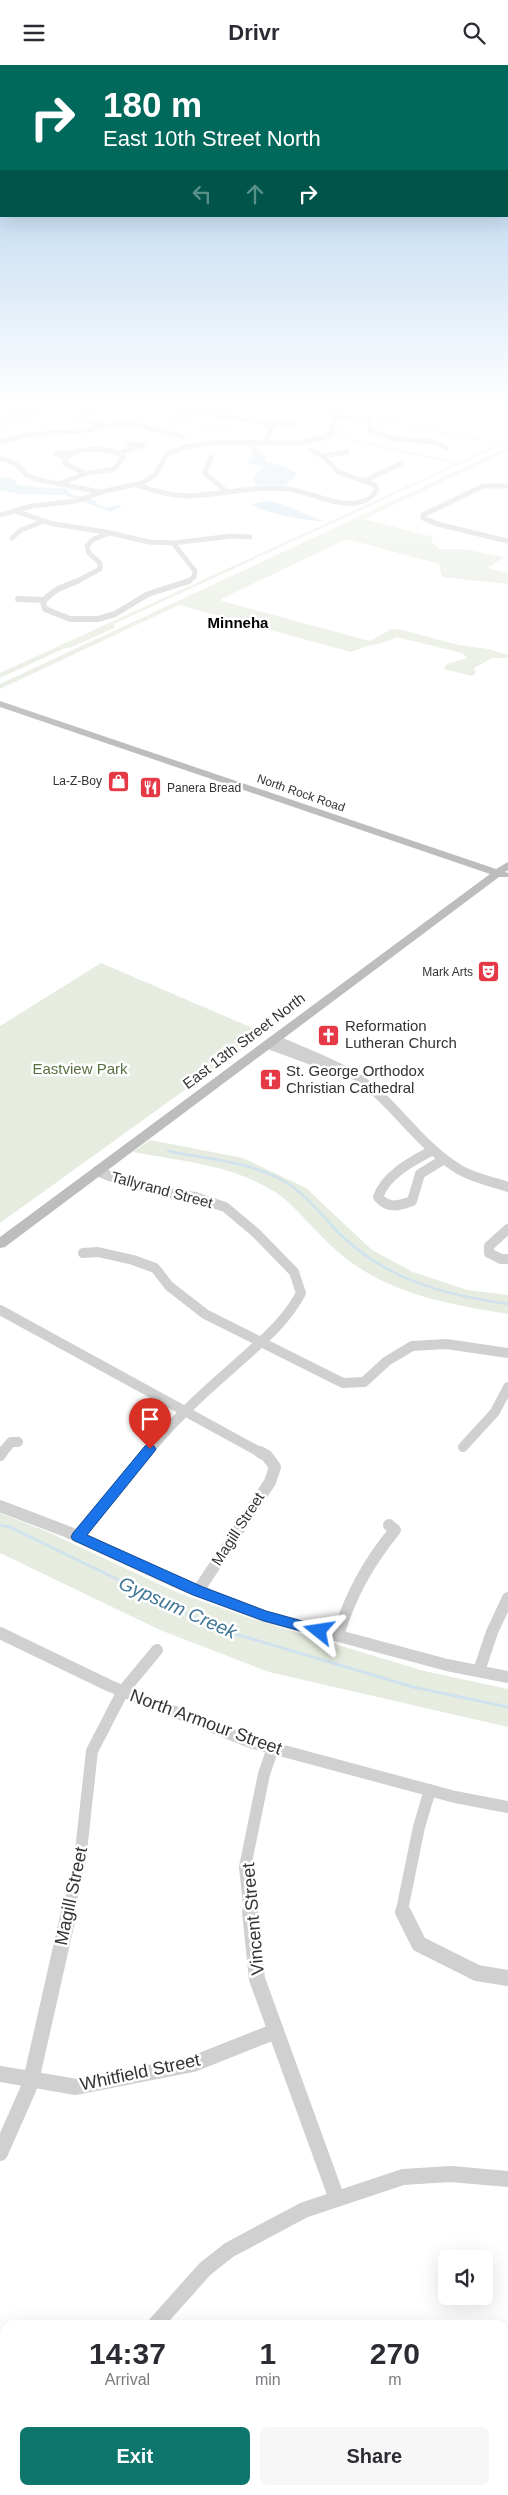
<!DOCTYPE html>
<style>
:root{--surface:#fff;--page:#f7f7f7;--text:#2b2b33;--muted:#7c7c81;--accent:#0f766e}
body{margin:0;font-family:Helvetica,sans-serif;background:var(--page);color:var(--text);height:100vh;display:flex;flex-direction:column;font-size:19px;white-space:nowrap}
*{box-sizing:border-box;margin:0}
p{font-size:16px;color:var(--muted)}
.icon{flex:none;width:28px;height:28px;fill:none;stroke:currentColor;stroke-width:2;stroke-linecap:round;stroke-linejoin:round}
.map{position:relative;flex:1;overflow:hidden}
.drawer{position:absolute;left:0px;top:2255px;width:509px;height:175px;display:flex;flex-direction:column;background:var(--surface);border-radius:15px 15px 0 0;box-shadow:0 5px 20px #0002}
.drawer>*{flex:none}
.top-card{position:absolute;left:0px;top:0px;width:509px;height:152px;box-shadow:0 5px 20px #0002;background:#00695c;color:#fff;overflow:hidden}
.fabs{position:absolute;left:438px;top:2185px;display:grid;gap:10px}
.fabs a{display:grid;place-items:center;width:55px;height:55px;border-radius:8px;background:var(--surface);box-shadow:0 5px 20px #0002;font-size:25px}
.pin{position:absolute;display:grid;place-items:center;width:42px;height:42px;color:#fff;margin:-51px -21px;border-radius:50% 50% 50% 0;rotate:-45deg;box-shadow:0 0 5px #0007}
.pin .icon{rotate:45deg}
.me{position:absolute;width:55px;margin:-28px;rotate:285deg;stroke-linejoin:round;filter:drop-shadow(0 0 4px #0008)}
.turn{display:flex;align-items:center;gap:18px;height:105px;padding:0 20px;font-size:22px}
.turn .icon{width:65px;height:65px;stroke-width:2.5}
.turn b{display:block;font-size:35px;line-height:42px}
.lanes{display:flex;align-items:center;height:48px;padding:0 20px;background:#0003;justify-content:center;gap:25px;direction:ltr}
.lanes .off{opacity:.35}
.eta{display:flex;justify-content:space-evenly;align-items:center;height:85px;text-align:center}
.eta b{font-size:30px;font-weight:600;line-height:35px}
.cta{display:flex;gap:10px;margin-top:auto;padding:10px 20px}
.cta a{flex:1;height:58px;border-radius:8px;background:var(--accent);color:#fff;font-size:20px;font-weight:600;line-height:58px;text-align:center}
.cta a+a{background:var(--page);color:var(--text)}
header{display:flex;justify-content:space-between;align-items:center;height:65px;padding:0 20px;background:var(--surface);font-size:22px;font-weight:600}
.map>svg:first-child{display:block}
.green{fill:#e6ecdf}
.water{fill:#cfe2ee}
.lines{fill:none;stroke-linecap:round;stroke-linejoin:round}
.stream-far1{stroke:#cfe2ee;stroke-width:2.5}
.stream{stroke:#cfe2ee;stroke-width:3}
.street-far5{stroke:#d0d0d0;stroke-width:5}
.street-far4{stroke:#d0d0d0;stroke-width:6}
.street-far3{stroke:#d0d0d0;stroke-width:8}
.street-far2{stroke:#d0d0d0;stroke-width:10}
.street-far1{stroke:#d0d0d0;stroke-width:12}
.street{stroke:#d0d0d0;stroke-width:16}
.secondary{fill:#bdbdbd;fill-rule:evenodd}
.route{fill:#1a73e8;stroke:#114b97}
.labels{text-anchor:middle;stroke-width:5;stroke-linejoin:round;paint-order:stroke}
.far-poi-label{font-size:12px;fill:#333;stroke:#fff;text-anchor:end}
.far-street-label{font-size:12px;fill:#333;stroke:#fff}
.far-quarter-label{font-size:15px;font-weight:bold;fill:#000;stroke:#fff}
.poi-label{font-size:15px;fill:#333;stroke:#fff;text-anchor:start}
.street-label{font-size:15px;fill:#333;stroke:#fff}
.park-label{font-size:15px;fill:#56703f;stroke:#fff}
.near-street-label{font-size:18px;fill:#333;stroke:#fff}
.near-water-label{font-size:19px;font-style:italic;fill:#3f7597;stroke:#fff}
</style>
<header><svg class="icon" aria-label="menu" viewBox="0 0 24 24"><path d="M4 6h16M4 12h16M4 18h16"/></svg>Drivr<svg class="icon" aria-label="search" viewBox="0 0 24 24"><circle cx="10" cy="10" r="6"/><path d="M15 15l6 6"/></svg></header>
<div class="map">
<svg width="508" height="2430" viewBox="0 0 508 2430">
<rect width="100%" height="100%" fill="#fff"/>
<path class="green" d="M 53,340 L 70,340 L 0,363 L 0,358 Z
M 110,340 L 121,340 L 240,367 L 233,368 Z
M 339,348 L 367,350 L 486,375 L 479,376 Z
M 341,354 L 341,368 L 338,371 L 459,397 L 508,375 L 508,377 L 114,559 L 114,563 L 72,582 L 65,583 L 0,613 L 0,608 L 455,399 L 335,373 L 305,381 L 300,378 L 327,373 L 334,367 L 337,355 Z
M 508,382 L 508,386 L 364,454 L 433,472 L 431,477 L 440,484 L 463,484 L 504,492 L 488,503 L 508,508 L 508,519 L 442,512 L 439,499 L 347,474 L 221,534 L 222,536 L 370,576 L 391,564 L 402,565 L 459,580 L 488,584 L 508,590 L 508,593 L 492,593 L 474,603 L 476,608 L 472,611 L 444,604 L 447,599 L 467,593 L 462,588 L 397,572 C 382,580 367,579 351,587 L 179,540 L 0,624 L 0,619 Z
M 101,898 L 264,968 L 0,1158 L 0,961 Z
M 150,1075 L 243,1093 L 306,1123 L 372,1185 L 413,1207 L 467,1225 L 508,1230 L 508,1249 C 447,1239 383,1228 336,1185 C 317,1169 295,1140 275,1127 C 233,1100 181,1096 133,1087 Z
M 0,1448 L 48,1467 L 176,1527 L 249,1553 L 424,1606 L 508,1624 L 508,1662 L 269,1607 L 160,1565 L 0,1488 Z"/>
<path class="water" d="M 256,380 L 258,382 L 258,387 L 265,390 L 266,396 L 286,402 L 297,409 L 286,420 L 256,420 L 253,414 L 257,411 L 255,409 L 264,402 L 250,399 L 248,396 L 253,392 L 250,381 Z
M 0,412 L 13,413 L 18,420 L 66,424 L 73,430 L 95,435 L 98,440 L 107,442 L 124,440 L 106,449 L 109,446 L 65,430 L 19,429 L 0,425 Z
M 265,436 L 276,437 L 323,456 C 310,457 259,447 251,439 Z"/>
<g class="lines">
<path class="stream-far1" d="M 168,1086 C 206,1094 247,1096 282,1115 C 306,1128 323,1153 343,1172 C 390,1216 446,1230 508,1239"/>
<path class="stream" d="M 0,1460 L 10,1462 L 219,1564 L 413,1622 L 508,1642"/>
<path class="street-far5" d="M 19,340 L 22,341
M 165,340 L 163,341 L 265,358 L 272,364 L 265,378
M 294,340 L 337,344
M 97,344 L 81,350 L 79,353 L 105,361
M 335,352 L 368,355 L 371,357 L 370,365 L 391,373 L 433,377
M 270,360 L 296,359
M 428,375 L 447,383
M 0,377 L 25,370 L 80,366 L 121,359 L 138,360 L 183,372
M 119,388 L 143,380 L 129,379 L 133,382
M 322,391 L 347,387
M 65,392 L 56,389 L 69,388
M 211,392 L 205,408 L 226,426
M 0,393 L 16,399 L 27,410 L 35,414 L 100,427
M 364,416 L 400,399
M 60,419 L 83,409 L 114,404 L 124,391 C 109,383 71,379 64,398 L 84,408
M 136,420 C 154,425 170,431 189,431 C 222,430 255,420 288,424 C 311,427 333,441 356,438 C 366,436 373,433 377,424 L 375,420 L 338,407 L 324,392 L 311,385
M 508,421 L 483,421 L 423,450 L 423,453 L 437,459 L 508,476
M 15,446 L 53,459 L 106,467 L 149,477 L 173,478 L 232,471 L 250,472
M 0,450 L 32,441 L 76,436 L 105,426 L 142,418 L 155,410 L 167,389 L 184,382 L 218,377 L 300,378 L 321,373 L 331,367 L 337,340
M 12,473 L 21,465 L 44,456
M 173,478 L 195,506 L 194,512 L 186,518
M 74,518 L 100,504 L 100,498 L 89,488 L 87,481 L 92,475 L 109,468"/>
<path class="street-far4" d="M 78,516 C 64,521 52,525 43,537 L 45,544 L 70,554 L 98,554 L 115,549 L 148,529 L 189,516
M 18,534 L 44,535"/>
<path class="street-far3" d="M 275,974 C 307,988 351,1003 377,1027
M 268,980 L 325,1001"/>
<path class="street-far2" d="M 375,1026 C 404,1052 426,1085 460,1105 C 474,1113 493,1117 508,1122
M 433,1085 C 413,1096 386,1109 378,1132 C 388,1144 399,1141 412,1136 L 420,1109 L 444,1094
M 97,1106 L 128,1118 L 162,1127 L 195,1132 L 225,1142 L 256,1168 L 294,1207 L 301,1228 C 285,1259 256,1281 231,1304 C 199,1332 173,1356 146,1389
M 508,1164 L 489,1181 L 489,1188 L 501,1194 L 508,1194
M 83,1188 L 98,1187 L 133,1195 L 155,1203 L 169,1221 L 205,1249 L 343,1318 L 364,1317 L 387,1296 L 412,1281 L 446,1279 L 508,1288
M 0,1245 L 263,1389
M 463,1382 L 495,1347 L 508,1322
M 1,1389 L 11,1377 L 18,1377"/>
<path class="street-far1" d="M 0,1390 L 2,1387
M 0,1441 L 68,1467 L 183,1520 L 264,1551 L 447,1600 L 508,1612
M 78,1472 L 147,1387
M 198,1526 L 270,1417 L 275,1402 L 267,1391 L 260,1387
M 0,1568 L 110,1621 L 250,1677 L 455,1732 L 508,1742
M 338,1570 C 351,1529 368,1498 395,1465 L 389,1460
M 479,1606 L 492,1567 L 508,1533
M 68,1848 L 80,1795 L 92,1686 L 123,1626 L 157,1585
M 250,1848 L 245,1802 L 264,1709 L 273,1683
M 403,1848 L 402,1845 L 419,1762 L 430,1725"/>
<path class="street" d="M 250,1847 L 257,1914 L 337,2134
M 403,1847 L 419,1879 L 477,1908 L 508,1913
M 0,2009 L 76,2022 L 193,1999 L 276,1966
M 0,2088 L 30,2020 L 69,1847
M 155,2260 L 205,2204 L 229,2185 L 304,2145 L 403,2112 L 451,2109 L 508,2114
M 504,2335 L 508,2336
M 30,2430 L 33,2425
M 303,2430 L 307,2425"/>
<path class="secondary" d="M 39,340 L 48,340 L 0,357 L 0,353 Z
M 0,636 L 496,804 L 508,797 L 508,805 L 505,807 L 508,808 L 508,812 L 499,812 L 5,1182 L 0,1183 L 0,1172 L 490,809 L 0,642 Z"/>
</g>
<linearGradient id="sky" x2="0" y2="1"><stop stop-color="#9ec6ea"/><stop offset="0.5" stop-color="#fff"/><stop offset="1" stop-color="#fff" stop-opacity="0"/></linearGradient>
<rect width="508" height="680" fill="url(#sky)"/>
<path class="route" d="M 150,1379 L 154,1381 L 156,1384 L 154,1387 L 87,1470 L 203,1522 L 266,1546 L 324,1562 L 326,1566 L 324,1569 L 319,1571 L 264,1556 L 193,1530 L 73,1475 L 71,1472 L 73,1468 L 145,1381 Z"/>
<defs>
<symbol id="shop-square" viewBox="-11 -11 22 22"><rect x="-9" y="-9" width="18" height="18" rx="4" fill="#e63946" stroke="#fff"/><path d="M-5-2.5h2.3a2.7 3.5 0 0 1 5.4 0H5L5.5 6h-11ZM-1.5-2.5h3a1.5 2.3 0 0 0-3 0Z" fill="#fff"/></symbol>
<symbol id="restaurant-square" viewBox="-11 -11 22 22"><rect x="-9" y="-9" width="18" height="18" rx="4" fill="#e63946" stroke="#fff"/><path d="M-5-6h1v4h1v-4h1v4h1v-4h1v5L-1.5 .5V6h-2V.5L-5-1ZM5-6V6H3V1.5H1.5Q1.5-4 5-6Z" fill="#fff"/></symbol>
<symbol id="theatre-square" viewBox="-11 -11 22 22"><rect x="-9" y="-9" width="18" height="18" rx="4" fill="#e63946" stroke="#fff"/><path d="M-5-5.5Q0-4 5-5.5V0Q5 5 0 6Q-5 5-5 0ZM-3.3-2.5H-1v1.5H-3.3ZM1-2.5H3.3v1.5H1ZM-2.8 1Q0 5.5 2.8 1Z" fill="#fff"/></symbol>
<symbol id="church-square" viewBox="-11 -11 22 22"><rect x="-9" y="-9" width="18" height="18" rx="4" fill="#e63946" stroke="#fff"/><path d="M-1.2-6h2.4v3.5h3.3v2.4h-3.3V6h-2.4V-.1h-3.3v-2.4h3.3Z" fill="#fff"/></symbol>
</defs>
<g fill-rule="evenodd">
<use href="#shop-square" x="106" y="704" width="25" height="25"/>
<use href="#restaurant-square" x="138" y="710" width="25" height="25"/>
<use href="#theatre-square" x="476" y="894" width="25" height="25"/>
<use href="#church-square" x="316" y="958" width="25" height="25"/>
<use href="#church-square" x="258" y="1002" width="25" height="25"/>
</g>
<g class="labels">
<g class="far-poi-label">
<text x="102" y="720">La-Z-Boy</text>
<text x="167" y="727" text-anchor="start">Panera Bread</text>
<text x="473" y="911">Mark Arts</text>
</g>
<g class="far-street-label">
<text transform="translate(301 728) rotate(19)" y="4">North Rock Road</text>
</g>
<g class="far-quarter-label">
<text x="238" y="563">Minneha</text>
</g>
<g class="poi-label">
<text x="345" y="966">Reformation<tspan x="345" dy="17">Lutheran Church</tspan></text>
<text x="286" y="1011">St. George Orthodox<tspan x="286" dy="17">Christian Cathedral</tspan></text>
</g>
<g class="street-label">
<text transform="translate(244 976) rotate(-37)" y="5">East 13th Street North</text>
<text transform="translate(162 1125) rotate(15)" y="5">Tallyrand Street</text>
<text transform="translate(238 1464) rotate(-57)" y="5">Magill Street</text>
</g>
<g class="park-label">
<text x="80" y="1009">Eastview Park</text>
</g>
<g class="near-street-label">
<text transform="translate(206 1657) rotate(20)" y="6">North Armour Street</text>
<text transform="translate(71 1831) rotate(-78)" y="6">Magill Street</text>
<text transform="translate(253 1854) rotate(-95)" y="6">Vincent Street</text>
<text transform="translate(140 2007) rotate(-12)" y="6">Whitfield Street</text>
</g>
<g class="near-water-label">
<text transform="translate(178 1542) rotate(24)" y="7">Gypsum Creek</text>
</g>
</g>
</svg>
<div class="fabs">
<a><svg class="icon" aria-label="sound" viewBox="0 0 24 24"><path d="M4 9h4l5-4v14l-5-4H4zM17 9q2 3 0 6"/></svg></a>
</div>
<div class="pin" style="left:150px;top:1384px;background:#d93025"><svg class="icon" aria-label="arrive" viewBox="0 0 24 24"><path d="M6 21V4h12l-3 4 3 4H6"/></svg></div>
<svg class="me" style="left:319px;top:1566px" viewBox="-20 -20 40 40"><path d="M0-17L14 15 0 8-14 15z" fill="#1a73e8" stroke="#fff" stroke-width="4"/></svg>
<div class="top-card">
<div class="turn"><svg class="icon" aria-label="right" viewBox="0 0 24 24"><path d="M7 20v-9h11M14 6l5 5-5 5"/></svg><div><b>180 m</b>East 10th Street North</div></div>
<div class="lanes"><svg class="icon off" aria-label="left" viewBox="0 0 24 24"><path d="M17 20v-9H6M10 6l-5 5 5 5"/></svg><svg class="icon off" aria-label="ahead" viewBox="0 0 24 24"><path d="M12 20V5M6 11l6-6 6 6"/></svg><svg class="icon" aria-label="right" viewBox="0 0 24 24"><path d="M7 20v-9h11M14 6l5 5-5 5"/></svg></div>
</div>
<section class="drawer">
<div class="eta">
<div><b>14:37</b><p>Arrival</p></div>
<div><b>1</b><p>min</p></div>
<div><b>270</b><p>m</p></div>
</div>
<div class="cta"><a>Exit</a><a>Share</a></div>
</section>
</div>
